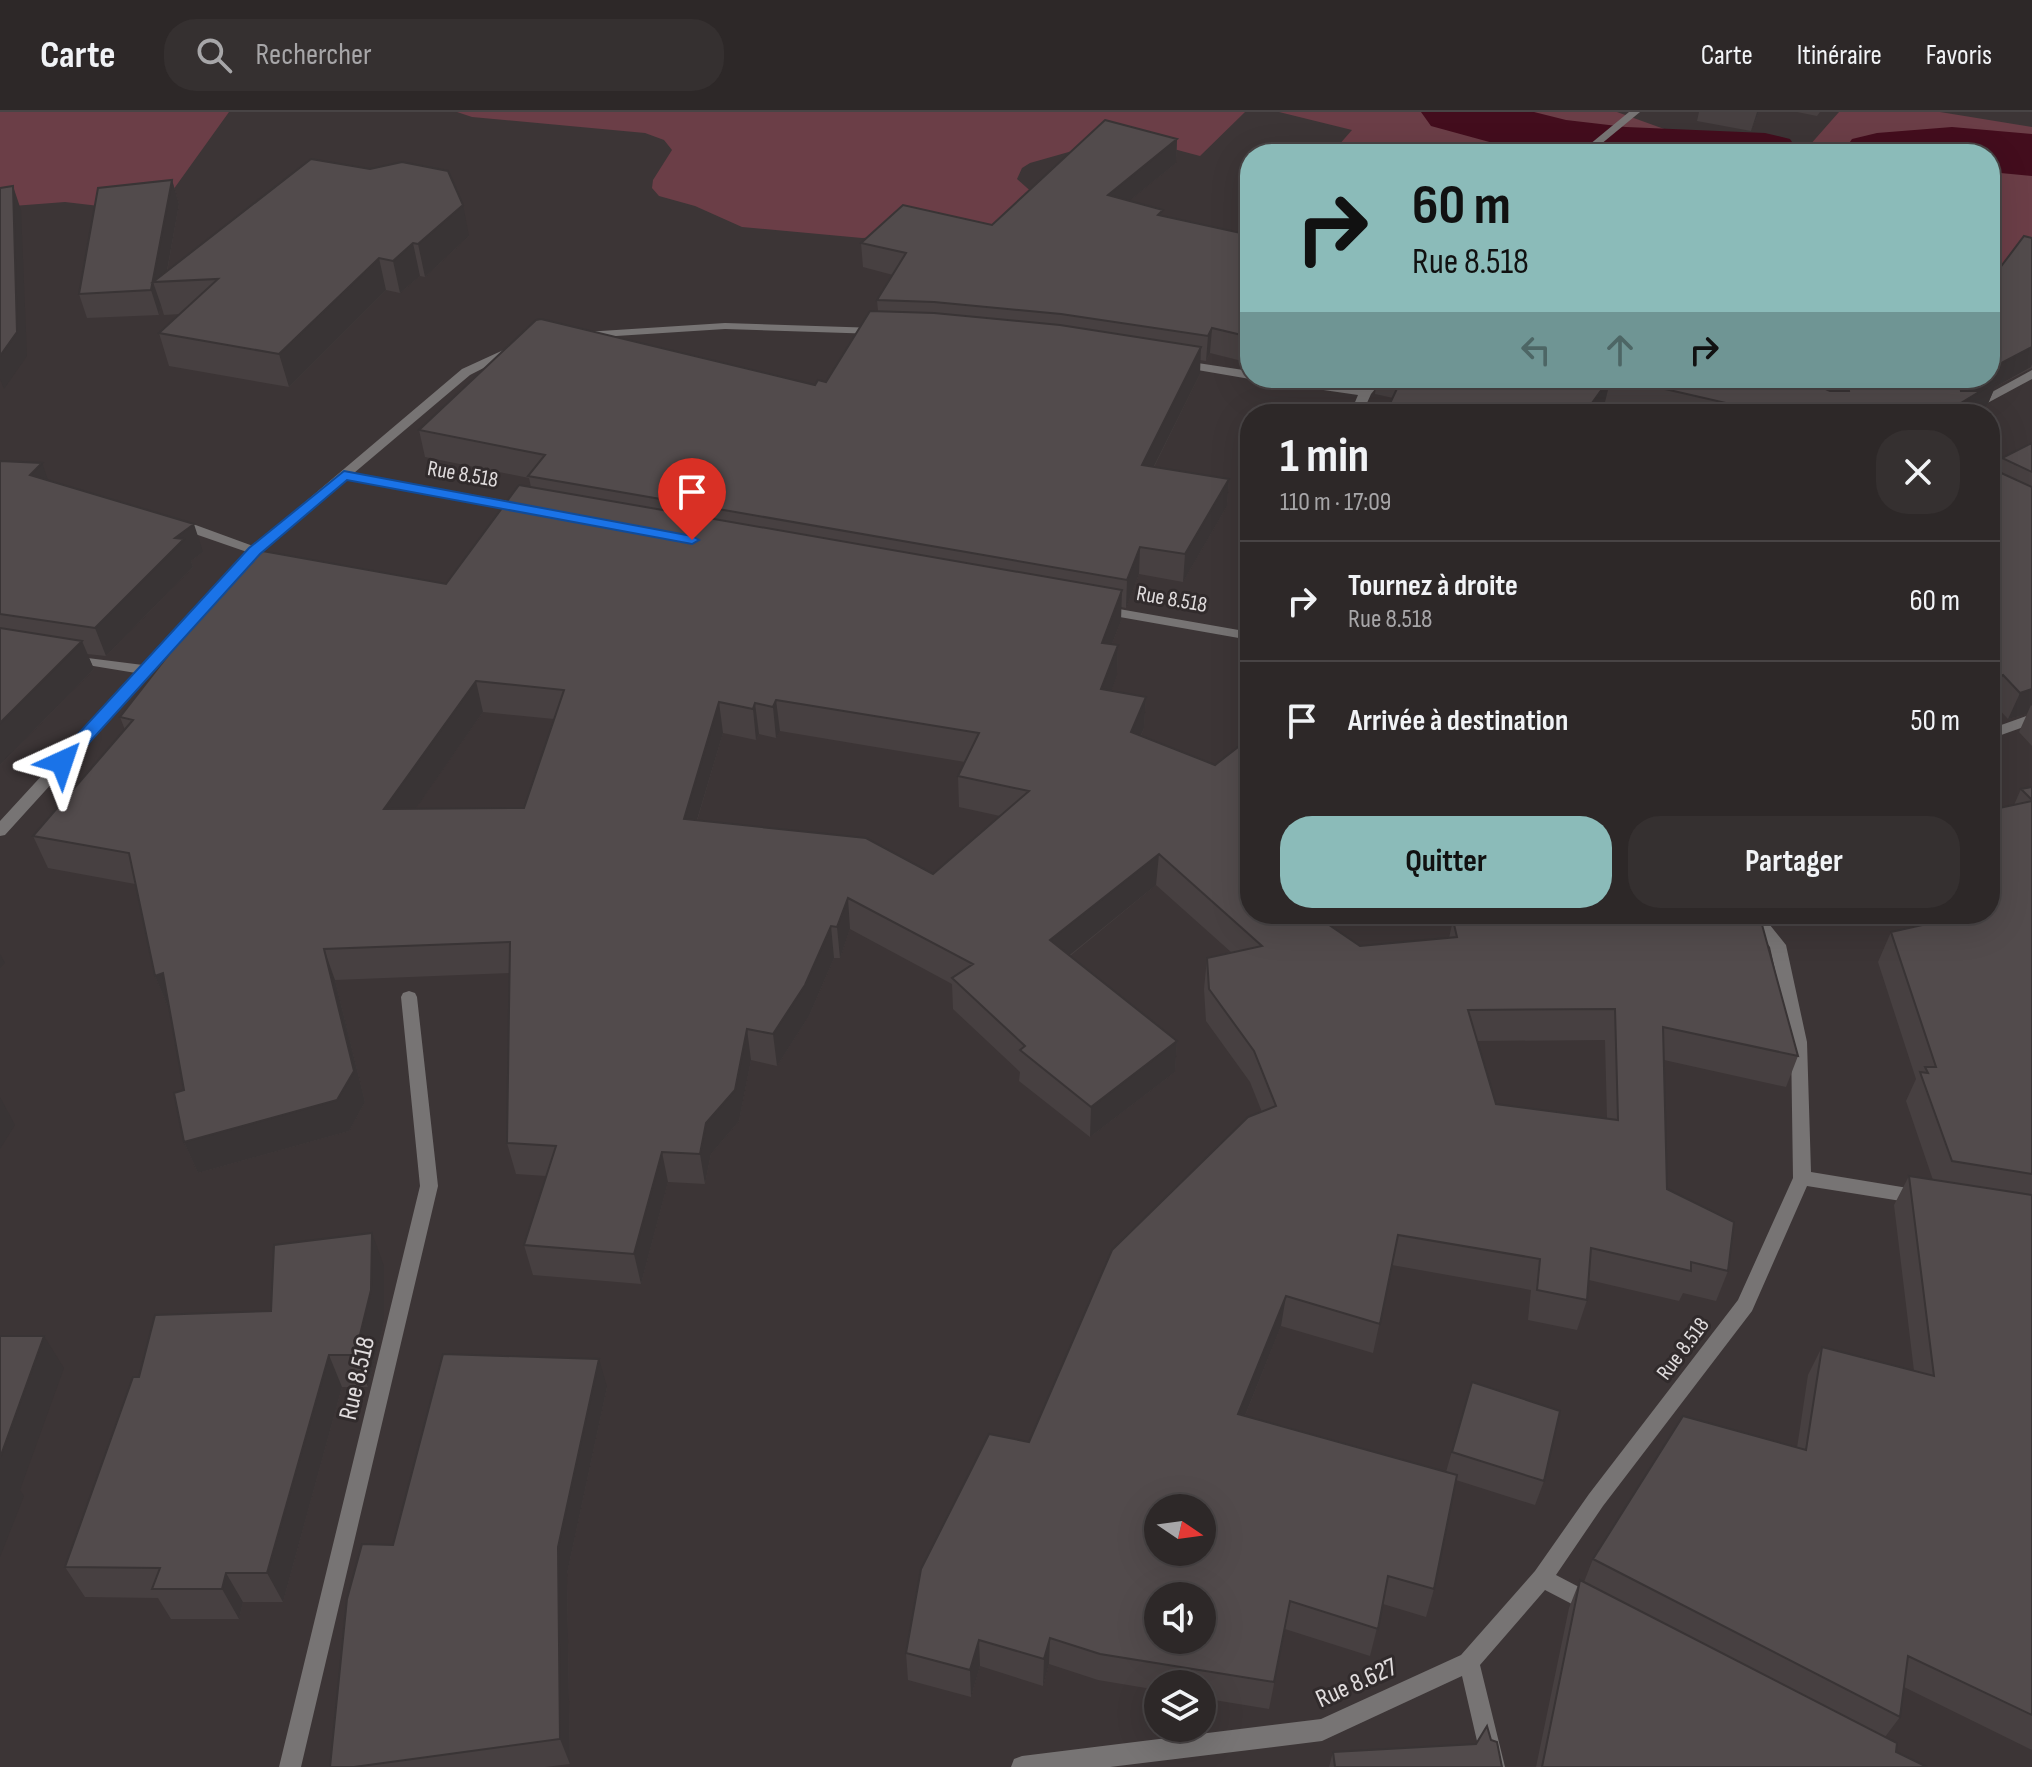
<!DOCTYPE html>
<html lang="fr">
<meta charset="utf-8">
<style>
:root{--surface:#2d2828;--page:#353030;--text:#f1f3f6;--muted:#a7a6a8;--line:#484445;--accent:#8bbbb9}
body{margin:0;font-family:"Sofia Sans Condensed",sans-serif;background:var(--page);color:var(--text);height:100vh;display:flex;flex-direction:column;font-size:30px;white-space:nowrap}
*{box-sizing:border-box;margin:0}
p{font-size:26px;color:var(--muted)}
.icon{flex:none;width:44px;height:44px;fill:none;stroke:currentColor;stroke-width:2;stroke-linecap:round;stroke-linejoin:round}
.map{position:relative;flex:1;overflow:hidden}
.sheet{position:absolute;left:1240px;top:292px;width:760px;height:520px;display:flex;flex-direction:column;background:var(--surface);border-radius:32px;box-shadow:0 8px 32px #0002,0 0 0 2px var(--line)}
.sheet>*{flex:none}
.hud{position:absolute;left:1240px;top:32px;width:760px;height:244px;border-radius:32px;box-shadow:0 8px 32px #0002,0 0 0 2px var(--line);background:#8bbbb9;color:#111;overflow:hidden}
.needle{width:52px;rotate:103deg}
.controls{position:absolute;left:1144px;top:1382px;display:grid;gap:16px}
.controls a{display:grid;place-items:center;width:72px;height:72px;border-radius:50%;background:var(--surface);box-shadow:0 8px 32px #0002,0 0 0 2px var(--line);font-size:40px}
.pin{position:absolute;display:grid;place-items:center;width:68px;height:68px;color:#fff;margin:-82px -34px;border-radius:50% 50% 50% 0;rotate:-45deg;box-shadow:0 0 8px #0007}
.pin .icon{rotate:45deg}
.me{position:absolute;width:88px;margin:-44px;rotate:42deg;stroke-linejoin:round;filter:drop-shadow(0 0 6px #0008)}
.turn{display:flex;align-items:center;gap:28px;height:168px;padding:0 40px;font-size:36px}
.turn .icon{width:104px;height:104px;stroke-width:2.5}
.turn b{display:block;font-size:56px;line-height:68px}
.lanes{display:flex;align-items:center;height:76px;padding:0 40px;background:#0003;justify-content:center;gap:40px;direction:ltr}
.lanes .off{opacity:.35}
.round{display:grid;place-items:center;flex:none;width:84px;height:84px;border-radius:32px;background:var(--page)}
.head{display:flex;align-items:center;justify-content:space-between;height:136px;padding:0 40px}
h1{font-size:48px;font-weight:700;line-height:60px}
.button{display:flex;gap:16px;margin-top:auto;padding:16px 40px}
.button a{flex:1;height:92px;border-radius:32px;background:var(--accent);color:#111;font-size:32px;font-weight:700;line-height:92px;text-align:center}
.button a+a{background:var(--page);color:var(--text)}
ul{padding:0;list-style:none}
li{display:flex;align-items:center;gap:24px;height:120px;padding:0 40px;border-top:2px solid var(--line)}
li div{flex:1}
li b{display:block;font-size:30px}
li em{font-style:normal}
header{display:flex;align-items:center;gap:48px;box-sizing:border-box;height:112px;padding:0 40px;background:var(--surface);border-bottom:2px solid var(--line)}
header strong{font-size:38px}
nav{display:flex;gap:44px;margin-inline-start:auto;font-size:28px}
.search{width:560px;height:72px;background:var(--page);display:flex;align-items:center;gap:20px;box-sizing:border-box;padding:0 28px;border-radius:32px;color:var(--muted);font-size:30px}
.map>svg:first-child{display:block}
.green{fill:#6b3e47}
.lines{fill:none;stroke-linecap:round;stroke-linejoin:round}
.river{fill:#430d1d;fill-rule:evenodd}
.minor{fill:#777474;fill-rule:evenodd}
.wall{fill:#474041;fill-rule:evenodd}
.shaded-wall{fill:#393435}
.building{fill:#524b4c;stroke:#393435;stroke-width:2;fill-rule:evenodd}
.route{fill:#1a73e8;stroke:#114b97;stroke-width:2}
.labels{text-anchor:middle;stroke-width:6;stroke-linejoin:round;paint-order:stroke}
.street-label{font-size:22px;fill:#e1ddde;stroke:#312b2c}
.near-street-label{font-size:26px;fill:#e1ddde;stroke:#312b2c}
</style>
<header>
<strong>Carte</strong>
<div class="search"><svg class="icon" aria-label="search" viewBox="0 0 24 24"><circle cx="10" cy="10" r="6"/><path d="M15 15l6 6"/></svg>Rechercher</div>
<nav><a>Carte</a><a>Itinéraire</a><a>Favoris</a></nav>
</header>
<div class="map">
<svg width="2032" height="1655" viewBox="0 0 2032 1655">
<rect width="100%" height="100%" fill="#3c3536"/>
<path class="green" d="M 0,0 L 229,0 L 168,85 L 99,94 L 65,90 L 0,95 Z
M 457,0 L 1245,0 L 1200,44 L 1125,24 L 1030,51 L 1022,56 L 1017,67 L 1035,83 L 1003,119 L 862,126 L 742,115 L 695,94 L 659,84 L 652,76 L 653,68 L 672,38 L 664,28 L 645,21 L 472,5 Z
M 1279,0 L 1617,0 L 1667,18 L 1809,34 L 1839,0 L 1940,0 L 2032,15 L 2032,148 L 1990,182 L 1990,42 L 1331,42 L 1352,18 Z"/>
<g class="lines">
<path class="river" d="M 1421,0 L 1534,0 L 1566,8 L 1626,15 L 1765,21 L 1790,27 L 1800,42 L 1533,42 L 1431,14 Z
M 1952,15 L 2032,22 L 2032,64 L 1990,60 L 1990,42 L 1842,42 L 1852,27 L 1877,21 Z"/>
<path class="minor" d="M 1629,0 L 1640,0 L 1589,42 L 1578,42 Z
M 725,211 L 877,216 L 883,219 L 877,222 L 725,217 L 585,226 L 579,223 L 585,220 Z
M 519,231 L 523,232 L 523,236 L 470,263 L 354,361 L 524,392 L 529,393 L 529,399 L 347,367 L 260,442 L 5,723 L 0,724 L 0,709 L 136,561 L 69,550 L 64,549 L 62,546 L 64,543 L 143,553 L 247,440 L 172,414 L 172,408 L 182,408 L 253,434 L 462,257 Z
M 1178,248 L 1250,259 L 1250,266 L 1252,266 L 1250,267 L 1174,254 L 1172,252 Z
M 2032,258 L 2032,267 L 1967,302 L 1952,302 Z
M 1263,266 L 1292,266 L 1362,277 L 1372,266 L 1384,266 L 1371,282 L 1362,302 L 1350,302 L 1358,283 L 1269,270 Z
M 1102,494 L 1250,520 L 1250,528 L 1097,501 L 1097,495 Z
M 2032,602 L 2032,612 L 1990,627 L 1990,617 Z
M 1744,802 L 1761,802 L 1786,833 L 1807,930 L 1811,1060 L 1920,1078 L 1926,1080 L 1929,1085 L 1926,1090 L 1920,1092 L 1807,1074 L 1752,1199 L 1603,1394 L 1556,1463 L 1600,1486 L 1603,1493 L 1600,1500 L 1593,1503 L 1545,1478 L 1480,1553 L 1505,1655 L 1483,1655 L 1462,1564 L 1322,1629 L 1110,1655 L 1011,1655 L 1014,1647 L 1022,1644 L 1321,1607 L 1461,1543 L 1535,1459 L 1589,1382 L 1738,1188 L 1793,1066 L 1791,930 L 1770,835 Z
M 409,879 L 415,881 L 417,885 L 438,1074 L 301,1655 L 279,1655 L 420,1074 L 401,885 L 403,881 Z"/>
</g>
<path class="wall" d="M 1699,0 L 1759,0 L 1751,19 L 1697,9 Z
M 1797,0 L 1820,0 L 1817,4 Z
M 1177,27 L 1176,51 L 1129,89 L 1163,104 L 1250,123 L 1250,251 L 1210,241 L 1206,249 L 1200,248 L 1200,262 L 1154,355 L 1229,367 L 1227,394 L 1183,470 L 1139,462 L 1126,496 L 1121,495 L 1121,509 L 1112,532 L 1118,533 L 1117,564 L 1111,579 L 1146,585 L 1144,616 L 1141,624 L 1250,802 L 1360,834 L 1449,826 L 1453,808 L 1476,805 L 1472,802 L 1641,802 L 1643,806 L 1798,944 L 1786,975 L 1664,948 L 1667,1077 L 1728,1159 L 1716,1189 L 1683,1181 L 1679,1189 L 1589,1168 L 1587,1188 L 1577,1218 L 1528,1208 L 1531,1178 L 1392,1153 L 1373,1241 L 1281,1214 L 1245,1304 L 1446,1360 L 1472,1270 L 1544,1369 L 1535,1393 L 1456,1368 L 1434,1477 L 1426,1505 L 1383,1492 L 1370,1544 L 1285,1517 L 1269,1597 L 1202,1586 L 1202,1572 L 1158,1572 L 1158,1578 L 1098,1568 L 1049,1552 L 1043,1574 L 980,1554 L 971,1585 L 908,1568 L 906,1541 L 1029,1330 L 1262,1000 L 1250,970 L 1206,909 L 1204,877 L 1207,846 L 1231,840 L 1156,773 L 1070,844 L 1177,929 L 1175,960 L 1090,1025 L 1019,969 L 1020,960 L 953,897 L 952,872 L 850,817 L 840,846 L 834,846 L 809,904 L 777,954 L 751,948 L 739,1009 L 711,1042 L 705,1072 L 668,1070 L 641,1172 L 533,1163 L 524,1133 L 546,1064 L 516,1062 L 507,1031 L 510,861 L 335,868 L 365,990 L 349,1019 L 198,1061 L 184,1030 L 184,978 L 169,894 L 168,895 L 155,864 L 135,772 L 48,756 L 33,724 L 125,618 L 120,605 L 446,472 L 531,375 L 529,366 L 425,345 L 419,318 L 815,273 L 826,270 L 878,199 L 877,188 L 893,163 L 863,155 L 861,131 L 992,113 ZM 483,600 L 554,607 L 524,696 L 416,696 ZM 780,619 L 965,650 L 958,664 L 959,695 L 1000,704 L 933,762 L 697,709 L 723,621 L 756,628 L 759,622 L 776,626 ZM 1605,928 L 1607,1006 L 1496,992 L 1477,929 Z
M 172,68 L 179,92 L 167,160 L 469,124 L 425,165 L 420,164 L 400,181 L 386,178 L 289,275 L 169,254 L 159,221 L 180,202 L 164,203 L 161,193 L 159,203 L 87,206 L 79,182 Z
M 2032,126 L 2032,256 L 1995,275 L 1987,294 L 1975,302 L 1655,302 L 1605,290 L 1597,302 L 1385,302 L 1393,286 L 1375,282 L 1377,266 L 1990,266 Z
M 1311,266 L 1369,266 L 1361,274 Z
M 2032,331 L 2032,634 L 2019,620 L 2027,602 L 2008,607 L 1992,590 L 1990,590 L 1990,352 L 1998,356 L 2002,346 Z
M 0,349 L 48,369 L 203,440 L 191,449 L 193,455 L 106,544 L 87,542 L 94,557 L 0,653 Z
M 2032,675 L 2032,1638 L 1904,1575 L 1900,1605 L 1885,1625 L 1896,1640 L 1927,1655 L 1536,1655 L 1569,1496 L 1580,1468 L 1584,1470 L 1593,1447 L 1797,1336 L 1808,1263 L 1822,1235 L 1914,1259 L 1894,1093 L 1909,1064 L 1933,1068 L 1906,989 L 1916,967 L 1878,850 L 1891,820 L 1920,814 L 1909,802 L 1990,802 L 2014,693 L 2021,677 Z
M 384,1154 L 384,1210 L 368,1275 L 342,1275 L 283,1490 L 243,1490 L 239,1507 L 171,1507 L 158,1486 L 85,1485 L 65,1455 L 139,1265 L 271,1199 Z
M 607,1275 L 567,1462 L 570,1652 L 545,1655 L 330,1655 L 393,1433 Z
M 1491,1628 L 1502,1655 L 1329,1655 L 1333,1640 L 1476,1632 Z"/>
<path class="shaded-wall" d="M 1757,0 L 1759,0 L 1751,19 Z
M 1177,27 L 1176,51 L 1107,107 L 1108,83 Z
M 172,68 L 179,92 L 165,170 L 153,170 L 161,193 L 159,203 L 151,178 Z
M 13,74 L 21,98 L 27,244 L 4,277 L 0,267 L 0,244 Z
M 463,93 L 469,124 L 425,165 L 418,132 Z
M 413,131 L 420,164 L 400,181 L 393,149 Z
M 379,146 L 386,178 L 289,275 L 279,242 Z
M 1212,216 L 1210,241 L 1206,249 L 1208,224 Z
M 1201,235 L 1200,262 L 1141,380 L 1142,353 Z
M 2032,235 L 2032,252 L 2031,255 L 1995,275 L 1987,294 L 1975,302 L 1949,302 L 1960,274 L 1974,266 L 1990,266 L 1990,257 Z
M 1362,266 L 1369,266 L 1361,274 Z
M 1611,266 L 1605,290 L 1597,302 L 1584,302 Z
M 42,351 L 52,379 L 30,363 Z
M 1229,367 L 1227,394 L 1183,470 L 1185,442 Z
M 194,412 L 203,440 L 191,449 L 193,455 L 106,544 L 95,516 L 175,426 Z
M 1140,435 L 1139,462 L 1126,496 L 1127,468 Z
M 1122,478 L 1121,509 L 1100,562 L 1102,531 Z
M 82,529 L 94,557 L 0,653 L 0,611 Z
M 1118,533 L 1117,564 L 1100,608 L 1101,577 Z
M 2003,563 L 1992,590 L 1990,590 L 1990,568 Z
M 476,569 L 483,600 L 394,728 L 384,697 Z
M 2032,577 L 2032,594 L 2031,593 L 2027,602 L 2008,607 L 2020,581 Z
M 1146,585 L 1144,616 L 1129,651 L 1131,620 Z
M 776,588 L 780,619 L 776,626 L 773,595 Z
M 719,590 L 723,621 L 688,738 L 684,707 Z
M 755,591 L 759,622 L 756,628 L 753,597 Z
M 1159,742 L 1156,773 L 1050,859 L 1050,828 Z
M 848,786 L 850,817 L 840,846 L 837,815 Z
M 831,814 L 834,846 L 809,904 L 777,954 L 773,922 Z
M 324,837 L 335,868 L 365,990 L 349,1019 L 198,1061 L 184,1030 Z
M 0,842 L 5,851 L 0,856 Z
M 163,861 L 177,892 L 168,895 L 155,864 Z
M 747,917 L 751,948 L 739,1009 L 711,1042 L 705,1072 L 700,1042 L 706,1011 Z
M 1177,929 L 1175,960 L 1090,1025 L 1091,995 Z
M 0,985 L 15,1013 L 0,1037 Z
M 662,1040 L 668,1070 L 641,1172 L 634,1142 Z
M 372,1121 L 384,1154 L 384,1210 L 368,1275 L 355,1243 Z
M 1286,1184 L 1281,1214 L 1234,1331 L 1238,1302 Z
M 44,1224 L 64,1256 L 20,1378 L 24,1384 L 0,1445 L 0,1346 Z
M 329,1243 L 342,1275 L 283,1490 L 267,1461 Z
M 599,1247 L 607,1275 L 567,1462 L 570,1652 L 560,1627 L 558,1435 Z
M 226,1461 L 243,1490 L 239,1507 L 222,1477 Z
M 1050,1526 L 1049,1552 L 1043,1574 L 1044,1547 Z
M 979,1528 L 980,1554 L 971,1585 L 970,1558 Z"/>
<path class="building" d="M 1105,8 L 1177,27 L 1108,83 L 1163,98 L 1158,103 L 1250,123 L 1250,225 L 1212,216 L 1208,224 L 1061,202 L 934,190 L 877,188 L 906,141 L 861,131 L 903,93 L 992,113 Z
M 311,47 L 370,57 L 402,50 L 448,59 L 463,93 L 418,132 L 413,131 L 393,149 L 379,146 L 279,242 L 159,221 L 218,167 L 153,170 Z
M 172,68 L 151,178 L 79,182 L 98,76 Z
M 13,74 L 17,220 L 0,244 L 0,76 Z
M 2024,124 L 2032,126 L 2032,235 L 1990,257 L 1990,169 Z
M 870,199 L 934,201 L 1060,213 L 1201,235 L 1142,353 L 1229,367 L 1185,442 L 1140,435 L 1127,468 L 528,364 L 545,343 L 419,318 L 536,208 L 541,207 L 815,273 L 818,268 L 826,270 Z
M 1402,266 L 1610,266 L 1584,302 L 1385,302 Z
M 1617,266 L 1801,266 L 1830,279 L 1849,279 L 1848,272 L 1835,266 L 1974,266 L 1960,274 L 1961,279 L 1977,279 L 1997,269 L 1951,297 L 1954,302 L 1758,302 L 1761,299 Z
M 2032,331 L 2032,360 L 2002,346 Z
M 0,349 L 42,351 L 30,363 L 194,412 L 175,426 L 184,427 L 95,516 L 0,502 Z
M 1997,349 L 1999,360 L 2032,375 L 2032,577 L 2020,581 L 2003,563 L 1990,568 L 1990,352 Z
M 519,373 L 1122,478 L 1102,531 L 1118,533 L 1101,577 L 1146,585 L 1131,620 L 1215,653 L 1242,632 L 1250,636 L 1250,802 L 1313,802 L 1360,834 L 1457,825 L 1453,808 L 1506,802 L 1641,802 L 1643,806 L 1661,802 L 1754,802 L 1761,809 L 1798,944 L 1663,915 L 1667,1077 L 1734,1110 L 1728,1159 L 1691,1150 L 1691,1159 L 1591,1136 L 1587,1188 L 1537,1178 L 1540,1147 L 1398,1123 L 1380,1212 L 1286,1184 L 1238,1302 L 1457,1363 L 1434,1477 L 1388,1464 L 1378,1517 L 1290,1489 L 1274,1570 L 1100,1542 L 1050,1526 L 1044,1547 L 979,1528 L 970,1558 L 906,1541 L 921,1457 L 970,1360 L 989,1322 L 1029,1330 L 1112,1138 L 1248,1005 L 1276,994 L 1254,939 L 1209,877 L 1207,846 L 1262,834 L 1159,742 L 1050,828 L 1177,929 L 1091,995 L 1020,938 L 1025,934 L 952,866 L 973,852 L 848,786 L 837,815 L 831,814 L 805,873 L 773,922 L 747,917 L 735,978 L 706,1011 L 700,1042 L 662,1040 L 634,1142 L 524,1133 L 556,1034 L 507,1031 L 510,830 L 324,837 L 354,959 L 337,988 L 184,1030 L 174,981 L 184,978 L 163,861 L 155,864 L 129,741 L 33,724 L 133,608 L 120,605 L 251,437 L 446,472 ZM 476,569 L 564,578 L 524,696 L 384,697 ZM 776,588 L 979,621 L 958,664 L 1029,679 L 933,762 L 866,726 L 684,707 L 719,590 L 753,597 L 755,591 L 773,595 ZM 1615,897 L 1618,1008 L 1496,992 L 1468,898 ZM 1158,1396 L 1202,1396 L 1202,1440 L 1158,1440 ZM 1158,1484 L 1202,1484 L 1202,1528 L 1158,1528 Z
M 0,516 L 82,529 L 0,611 Z
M 2032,675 L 2032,688 L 2021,677 Z
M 2032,689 L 2032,1062 L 1952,1049 L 1920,960 L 1928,961 L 1925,955 L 1936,955 L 1891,820 L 1954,806 L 1950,802 L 1990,802 L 1990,698 Z
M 1909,1064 L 2032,1083 L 2032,1603 L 1908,1544 L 1900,1605 L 1593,1447 L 1683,1304 L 1806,1338 L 1822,1235 L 1934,1264 Z
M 372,1121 L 371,1178 L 355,1243 L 329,1243 L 267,1461 L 226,1461 L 222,1477 L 152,1477 L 160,1456 L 65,1455 L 133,1265 L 139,1265 L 155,1203 L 271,1199 L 274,1133 Z
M 0,1224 L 44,1224 L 0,1346 Z
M 443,1242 L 599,1247 L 558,1435 L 560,1627 L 354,1655 L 330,1655 L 347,1487 L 362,1432 L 393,1433 Z
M 1472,1270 L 1560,1299 L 1544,1369 L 1452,1340 Z
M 1580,1468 L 1897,1631 L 1896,1640 L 1927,1655 L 1542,1655 Z
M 1487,1614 L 1491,1628 L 1497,1630 L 1502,1655 L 1335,1655 L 1333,1640 L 1476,1632 Z"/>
<path class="route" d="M 344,359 L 692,424 L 699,428 L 692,432 L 347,368 L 260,442 L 68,654 L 56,654 L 54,650 L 56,646 L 249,436 Z"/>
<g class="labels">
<g class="street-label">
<text transform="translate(463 361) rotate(10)" y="8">Rue 8.518</text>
<text transform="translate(1172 486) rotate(10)" y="8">Rue 8.518</text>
<text transform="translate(1682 1236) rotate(-53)" y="8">Rue 8.518</text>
</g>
<g class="near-street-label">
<text transform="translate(356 1266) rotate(-77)" y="9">Rue 8.518</text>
<text transform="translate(1356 1570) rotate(-24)" y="9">Rue 8.627</text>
</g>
</g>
</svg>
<div class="controls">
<a><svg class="needle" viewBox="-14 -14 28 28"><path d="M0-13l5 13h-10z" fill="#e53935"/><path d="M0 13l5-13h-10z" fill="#a7a6a8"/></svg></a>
<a><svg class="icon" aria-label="sound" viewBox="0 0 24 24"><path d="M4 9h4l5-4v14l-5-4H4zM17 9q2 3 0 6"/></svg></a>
<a><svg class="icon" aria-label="layers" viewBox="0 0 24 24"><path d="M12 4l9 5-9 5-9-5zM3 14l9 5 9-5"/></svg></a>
</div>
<div class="pin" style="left:692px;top:428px;background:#d93025"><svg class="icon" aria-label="arrive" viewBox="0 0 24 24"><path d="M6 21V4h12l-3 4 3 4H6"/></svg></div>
<svg class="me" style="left:62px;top:650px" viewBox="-20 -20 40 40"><path d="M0-17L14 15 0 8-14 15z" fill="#1a73e8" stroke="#fff" stroke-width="4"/></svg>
<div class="hud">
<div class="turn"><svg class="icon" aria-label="right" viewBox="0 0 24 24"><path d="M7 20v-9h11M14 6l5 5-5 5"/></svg><div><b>60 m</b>Rue 8.518</div></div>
<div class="lanes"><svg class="icon off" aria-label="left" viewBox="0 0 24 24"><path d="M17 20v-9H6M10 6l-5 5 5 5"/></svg><svg class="icon off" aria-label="ahead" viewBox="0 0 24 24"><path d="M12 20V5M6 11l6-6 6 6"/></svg><svg class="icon" aria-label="right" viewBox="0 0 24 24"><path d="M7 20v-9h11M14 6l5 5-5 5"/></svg></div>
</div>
<section class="sheet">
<div class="head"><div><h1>1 min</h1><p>110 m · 17:09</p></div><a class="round"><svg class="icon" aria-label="close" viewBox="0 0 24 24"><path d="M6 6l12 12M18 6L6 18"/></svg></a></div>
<ul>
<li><svg class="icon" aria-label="right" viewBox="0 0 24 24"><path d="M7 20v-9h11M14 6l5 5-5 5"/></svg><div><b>Tournez à droite</b><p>Rue 8.518</p></div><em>60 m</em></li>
<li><svg class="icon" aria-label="arrive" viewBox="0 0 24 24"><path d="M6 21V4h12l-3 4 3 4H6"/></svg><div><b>Arrivée à destination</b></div><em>50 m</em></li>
</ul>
<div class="button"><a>Quitter</a><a>Partager</a></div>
</section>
</div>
